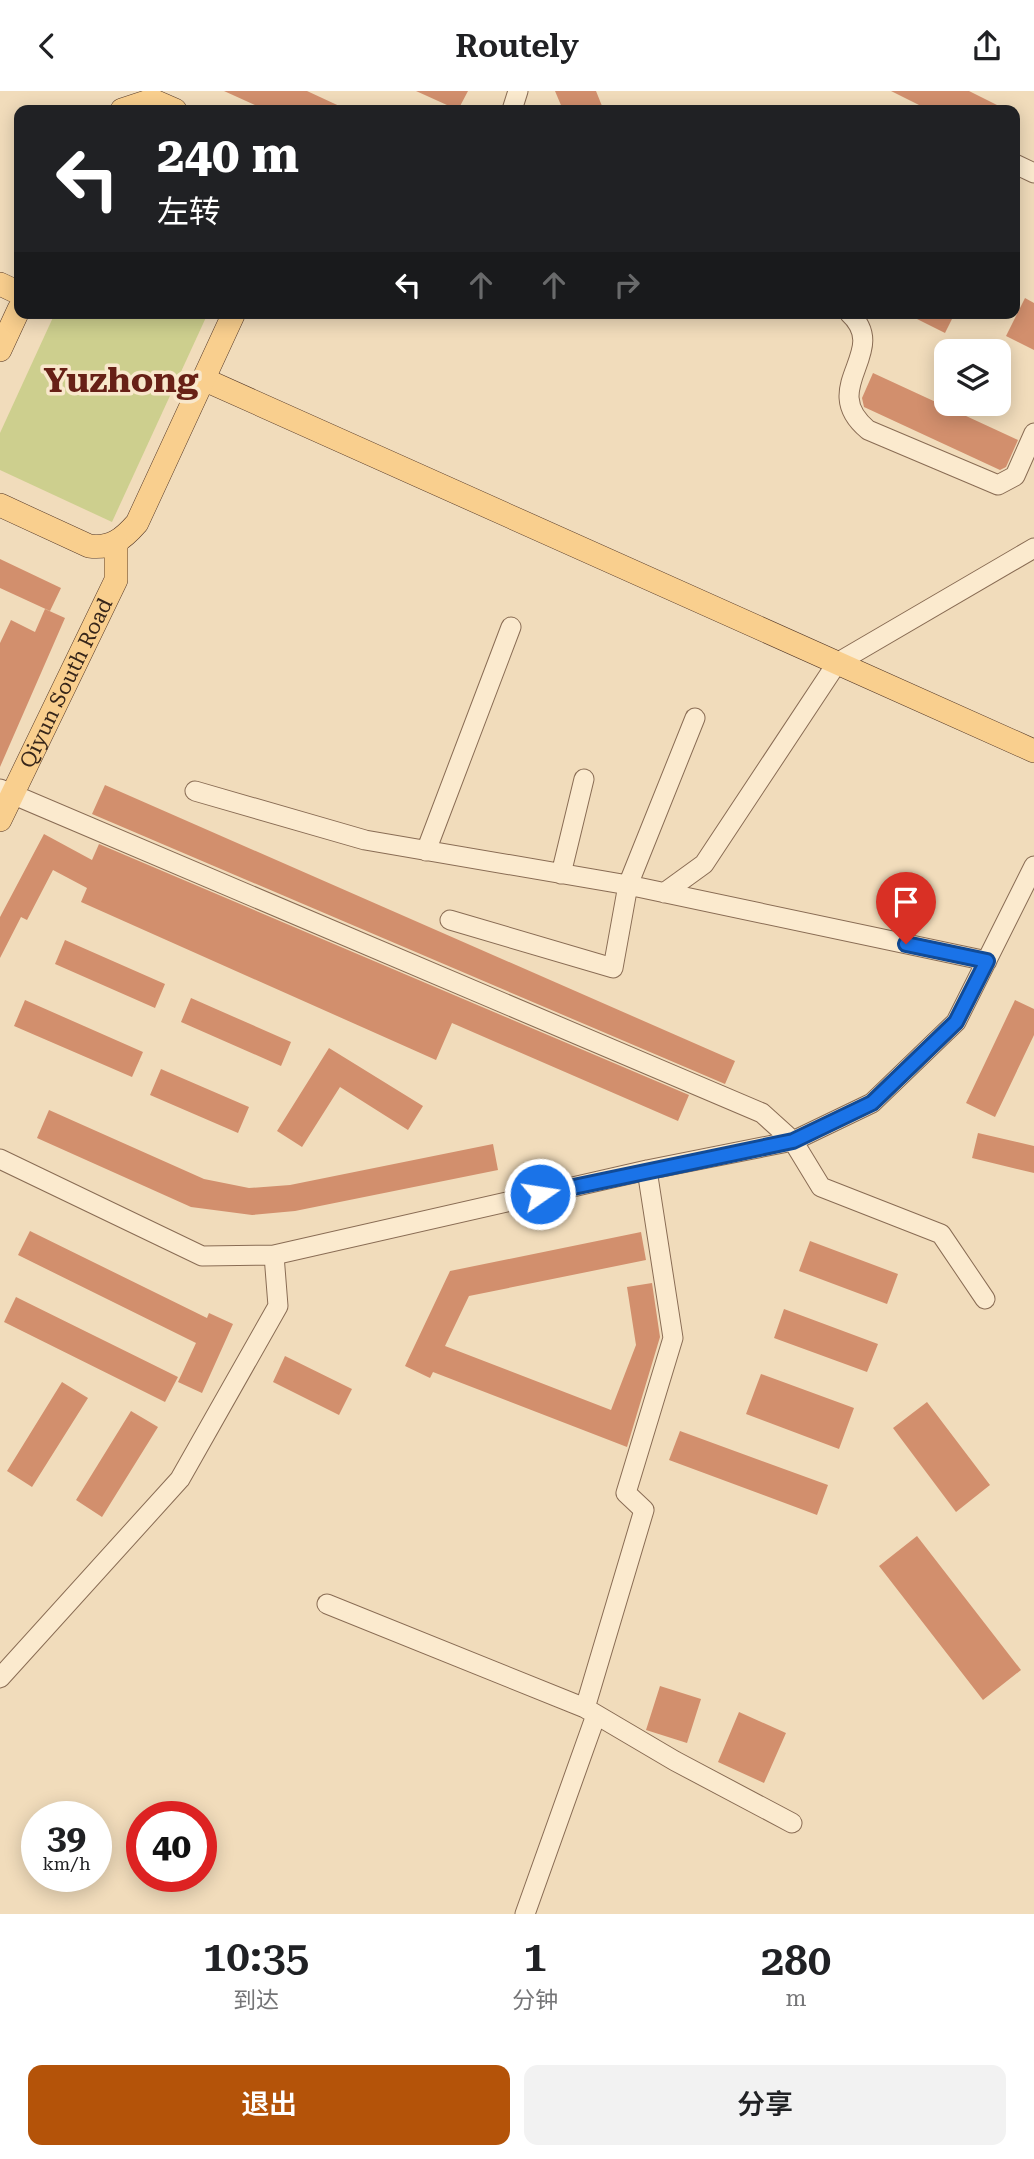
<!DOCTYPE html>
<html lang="zh">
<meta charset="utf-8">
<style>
:root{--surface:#fff;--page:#f2f2f2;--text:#202124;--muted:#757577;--accent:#b45309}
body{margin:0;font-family:"Roboto Serif","Noto Sans SC",serif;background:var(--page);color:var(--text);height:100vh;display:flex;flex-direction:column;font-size:26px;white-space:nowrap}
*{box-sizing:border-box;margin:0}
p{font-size:23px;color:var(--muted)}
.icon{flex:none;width:38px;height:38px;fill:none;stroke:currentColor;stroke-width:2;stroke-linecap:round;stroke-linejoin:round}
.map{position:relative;height:1823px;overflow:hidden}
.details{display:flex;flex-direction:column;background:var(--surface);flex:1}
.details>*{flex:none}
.top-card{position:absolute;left:14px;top:14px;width:1006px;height:214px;border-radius:14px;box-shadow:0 4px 18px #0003;background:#202124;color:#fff;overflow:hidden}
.buttons{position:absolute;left:934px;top:248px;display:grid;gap:14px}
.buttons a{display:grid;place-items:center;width:77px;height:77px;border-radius:14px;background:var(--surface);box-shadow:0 4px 18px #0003;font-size:35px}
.speed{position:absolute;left:21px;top:1710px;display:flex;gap:14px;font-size:35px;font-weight:700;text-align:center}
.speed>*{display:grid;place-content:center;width:91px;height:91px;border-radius:50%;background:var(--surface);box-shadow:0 4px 18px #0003;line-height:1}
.speed small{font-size:18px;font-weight:400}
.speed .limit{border:10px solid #d22;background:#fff;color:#111}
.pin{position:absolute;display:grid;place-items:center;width:60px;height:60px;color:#fff;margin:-72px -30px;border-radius:50% 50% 50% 0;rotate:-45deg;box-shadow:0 0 7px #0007}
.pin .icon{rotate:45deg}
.me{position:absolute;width:77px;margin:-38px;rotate:77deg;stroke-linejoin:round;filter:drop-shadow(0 0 5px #0008)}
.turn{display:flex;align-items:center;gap:24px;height:147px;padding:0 28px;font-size:32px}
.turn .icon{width:91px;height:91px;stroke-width:2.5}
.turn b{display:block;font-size:49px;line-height:60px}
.lanes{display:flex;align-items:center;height:66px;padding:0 28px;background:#0003;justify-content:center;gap:35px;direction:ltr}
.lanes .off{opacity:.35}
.eta{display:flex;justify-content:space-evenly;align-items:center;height:119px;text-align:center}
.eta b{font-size:42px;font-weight:600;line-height:49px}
.cta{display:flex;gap:14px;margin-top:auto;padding:14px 28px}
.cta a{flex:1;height:80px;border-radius:14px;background:var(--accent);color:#fff;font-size:28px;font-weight:600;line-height:80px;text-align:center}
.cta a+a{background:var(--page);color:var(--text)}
header{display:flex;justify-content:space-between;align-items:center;height:91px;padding:0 28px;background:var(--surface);font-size:32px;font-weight:600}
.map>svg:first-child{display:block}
.green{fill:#cdcf8e}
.building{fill:#d28f6d}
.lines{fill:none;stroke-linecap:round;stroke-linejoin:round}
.minor-casing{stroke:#896c54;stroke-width:21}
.major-casing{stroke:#563a29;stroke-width:24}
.minor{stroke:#fbeace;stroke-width:19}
.major{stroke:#f9cf8e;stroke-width:23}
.route-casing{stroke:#114b97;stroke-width:18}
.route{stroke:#1a73e8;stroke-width:12}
.labels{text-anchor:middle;stroke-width:7;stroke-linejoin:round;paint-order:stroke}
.street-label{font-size:21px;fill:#37261a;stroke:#f8e7cb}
.town-label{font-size:35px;font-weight:bold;fill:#672016;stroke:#f8e7cb}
</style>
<header><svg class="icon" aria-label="back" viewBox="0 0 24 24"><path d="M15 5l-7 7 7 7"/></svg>Routely<svg class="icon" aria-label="share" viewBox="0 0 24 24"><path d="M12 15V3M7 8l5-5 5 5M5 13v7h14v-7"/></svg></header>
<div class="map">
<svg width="1034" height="1823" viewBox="0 0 1034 1823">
<rect width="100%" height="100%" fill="#f1dcbb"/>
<path class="green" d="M 55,222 L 208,222 L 112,431 L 0,379 L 0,342 Z"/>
<path class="building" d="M 224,0 L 307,0 L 348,19 L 266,19 Z
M 416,0 L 468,0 L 458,19 Z
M 555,0 L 596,0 L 602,15 L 593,19 L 563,19 Z
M 891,0 L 969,0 L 1007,19 L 929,19 Z
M 1025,207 L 1034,212 L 1034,259 L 1006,245 Z
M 905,222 L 955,222 L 945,242 Z
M 873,282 L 1018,349 L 1006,376 L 1000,379 L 864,316 L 862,307 Z
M 0,468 L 61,497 L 50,520 L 0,497 Z
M 45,518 L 65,527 L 0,676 L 0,552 L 11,529 L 35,541 Z
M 105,694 L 735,970 L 725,993 L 92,723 Z
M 44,743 L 92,769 L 99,753 L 689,1004 L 678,1030 L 452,932 L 436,969 L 81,811 L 87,797 L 53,779 L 27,829 L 21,826 L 0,867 L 0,826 Z
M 65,849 L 165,893 L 155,917 L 55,873 Z
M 191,907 L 291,951 L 281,975 L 181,931 Z
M 25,909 L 143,961 L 132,986 L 14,935 Z
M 1015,909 L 1034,918 L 1034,944 L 995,1026 L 966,1012 Z
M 329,957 L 423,1015 L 408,1039 L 340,996 L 302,1056 L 277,1040 Z
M 161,978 L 249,1016 L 238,1042 L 150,1004 Z
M 49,1019 L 204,1088 L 249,1097 L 290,1094 L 493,1053 L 498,1079 L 295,1120 L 252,1124 L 191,1116 L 37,1047 Z
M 978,1042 L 1034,1055 L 1034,1082 L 972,1067 Z
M 30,1140 L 207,1227 L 209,1222 L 233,1233 L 202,1302 L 178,1291 L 196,1252 L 18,1164 Z
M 641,1141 L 646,1169 L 469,1205 L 445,1255 L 611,1319 L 636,1254 L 627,1196 L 652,1192 L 660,1246 L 627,1356 L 433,1281 L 430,1287 L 405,1275 L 450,1180 Z
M 810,1150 L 898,1183 L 887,1213 L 799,1180 Z
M 16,1206 L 178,1286 L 165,1311 L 4,1231 Z
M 784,1218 L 878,1253 L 867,1281 L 774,1247 Z
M 285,1265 L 352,1298 L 339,1324 L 273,1291 Z
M 761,1283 L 854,1317 L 839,1358 L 746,1323 Z
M 62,1291 L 88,1307 L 32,1396 L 7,1380 Z
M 927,1311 L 990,1394 L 956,1421 L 893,1337 Z
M 131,1320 L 158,1336 L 102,1426 L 76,1409 Z
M 680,1340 L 828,1394 L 817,1424 L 669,1369 Z
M 917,1445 L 1021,1579 L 983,1609 L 879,1475 Z
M 660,1595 L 701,1608 L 687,1652 L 646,1639 Z
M 739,1621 L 786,1642 L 764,1692 L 718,1671 Z"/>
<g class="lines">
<defs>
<path id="minor" d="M 512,19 L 518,0
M 1015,73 L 1034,82
M 849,222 C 892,261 816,296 868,339 L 998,394 L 1015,385 L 1034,342
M 0,698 L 762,1022 L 793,1050 L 821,1096 L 941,1143 L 985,1208
M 195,700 L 365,749 L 628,794 L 987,870
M 426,760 L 511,536
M 561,783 L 584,688
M 664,802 L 704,773 L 837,572 L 1034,457
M 450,829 L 613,877 L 628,794 L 695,627
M 0,1068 L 202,1165 L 274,1164 L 647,1079 L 793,1050 L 872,1012 L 956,931 L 1034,775
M 327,1513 L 585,1617 L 675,1670 L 792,1732
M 0,1587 L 180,1388 L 278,1215 L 274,1164
M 585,1617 L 644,1419 L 626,1402 L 673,1247 L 647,1079
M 525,1823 L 596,1624"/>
<g id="major">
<path d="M 122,19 L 152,9 L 175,19"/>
<path d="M 0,193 L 19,202"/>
<path d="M 0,259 L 19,218"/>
<path d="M 203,288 L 1034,660"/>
<path d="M 0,414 L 89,455 C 111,458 123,448 137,432 L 234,222"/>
<path id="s1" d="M 0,729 L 116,489 L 116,452"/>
</g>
</defs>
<use href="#minor" class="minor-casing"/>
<use href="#major" class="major-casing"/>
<use href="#minor" class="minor"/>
<use href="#major" class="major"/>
</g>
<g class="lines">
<defs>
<path id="route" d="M 540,1103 L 793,1050 L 872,1012 L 956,931 L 987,870 L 906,853"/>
</defs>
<use href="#route" class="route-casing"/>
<use href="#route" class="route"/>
</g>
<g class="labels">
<g class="street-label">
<text dy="7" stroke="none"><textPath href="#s1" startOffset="152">Qiyun South Road</textPath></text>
</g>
<g class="town-label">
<text x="121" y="301">Yuzhong</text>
</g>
</g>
</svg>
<div class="buttons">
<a><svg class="icon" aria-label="layers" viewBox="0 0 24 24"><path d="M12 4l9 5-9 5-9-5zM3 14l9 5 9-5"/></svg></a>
</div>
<div class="speed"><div>39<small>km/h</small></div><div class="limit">40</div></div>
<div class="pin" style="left:906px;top:853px;background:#d93025"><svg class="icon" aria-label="arrive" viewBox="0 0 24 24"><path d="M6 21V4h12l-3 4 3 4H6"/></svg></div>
<svg class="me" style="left:540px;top:1103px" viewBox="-20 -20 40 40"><circle r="17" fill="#1a73e8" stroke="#fff" stroke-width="3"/><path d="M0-11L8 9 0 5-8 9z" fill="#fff"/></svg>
<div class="top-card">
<div class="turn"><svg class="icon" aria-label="left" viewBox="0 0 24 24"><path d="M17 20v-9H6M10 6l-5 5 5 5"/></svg><div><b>240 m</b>左转</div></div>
<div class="lanes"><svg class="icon" aria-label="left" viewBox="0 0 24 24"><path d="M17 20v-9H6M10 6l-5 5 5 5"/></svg><svg class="icon off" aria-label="ahead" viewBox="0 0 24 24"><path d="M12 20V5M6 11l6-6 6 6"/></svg><svg class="icon off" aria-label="ahead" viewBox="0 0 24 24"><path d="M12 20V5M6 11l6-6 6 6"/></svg><svg class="icon off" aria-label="right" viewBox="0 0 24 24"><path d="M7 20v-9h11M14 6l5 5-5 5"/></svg></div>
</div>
</div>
<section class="details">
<div class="eta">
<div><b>10:35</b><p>到达</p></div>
<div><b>1</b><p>分钟</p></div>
<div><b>280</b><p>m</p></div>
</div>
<div class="cta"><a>退出</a><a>分享</a></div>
</section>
